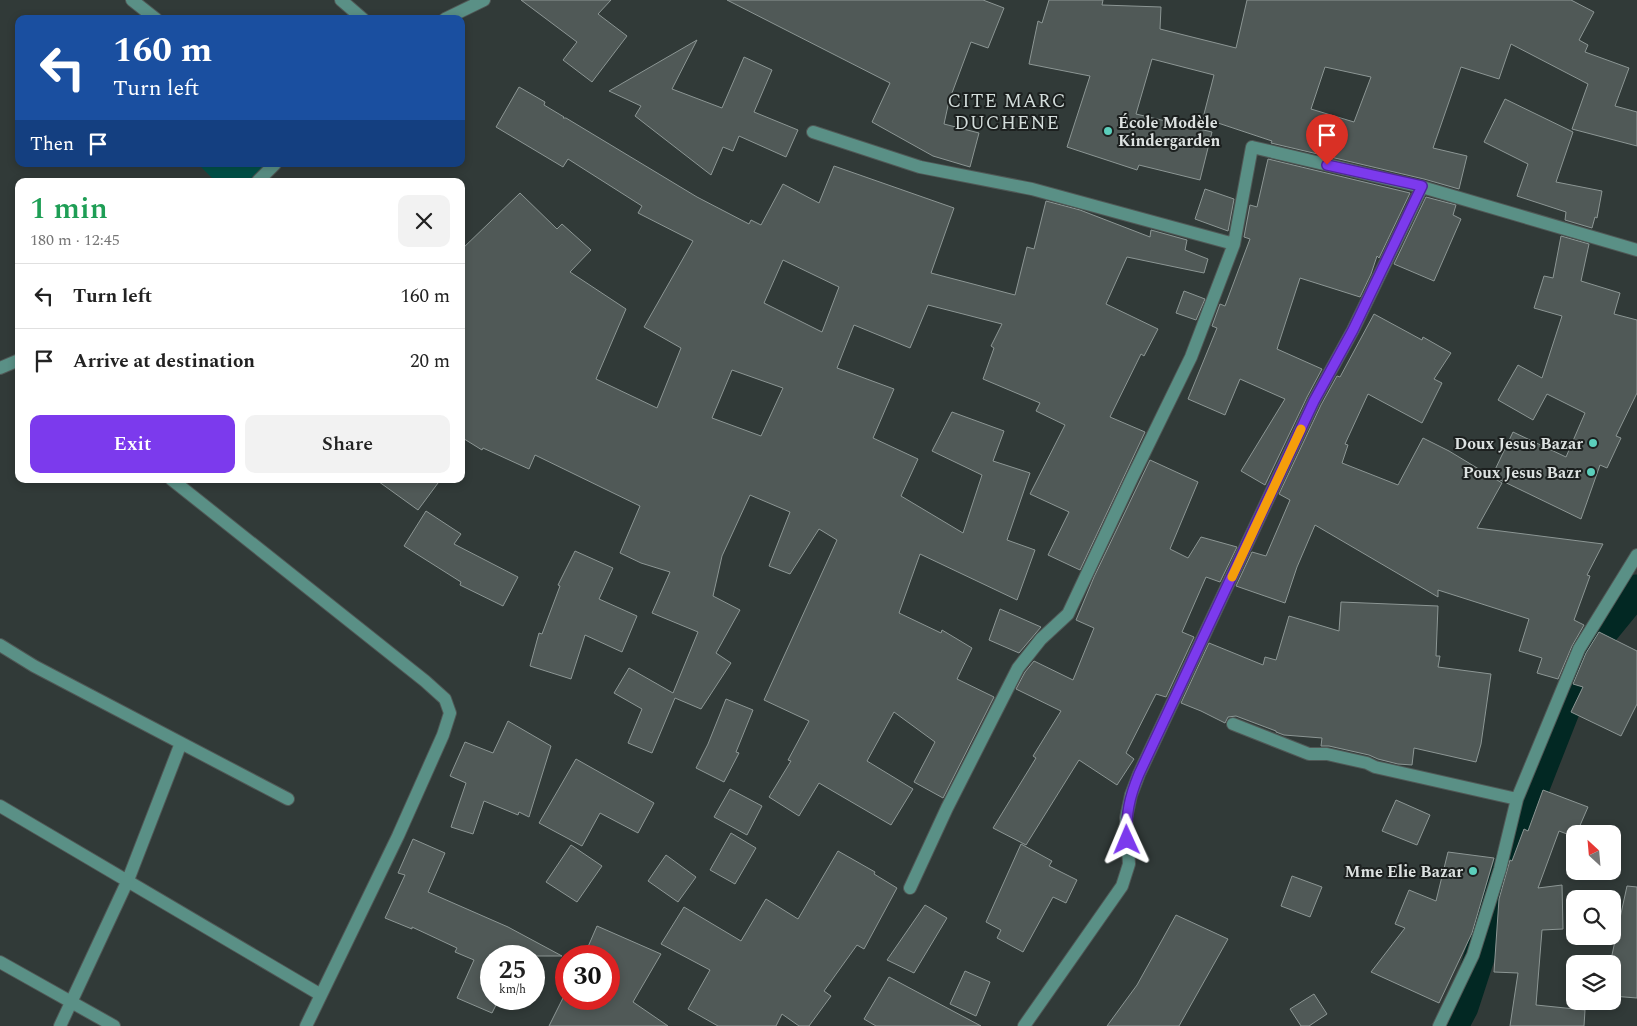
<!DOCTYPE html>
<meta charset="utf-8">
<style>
:root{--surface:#fff;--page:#f2f2f2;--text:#222;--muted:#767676;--line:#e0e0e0;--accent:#7c3aed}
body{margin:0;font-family:Spectral,serif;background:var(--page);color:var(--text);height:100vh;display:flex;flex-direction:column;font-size:19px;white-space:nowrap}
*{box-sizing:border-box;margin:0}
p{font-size:16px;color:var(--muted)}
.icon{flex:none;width:28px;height:28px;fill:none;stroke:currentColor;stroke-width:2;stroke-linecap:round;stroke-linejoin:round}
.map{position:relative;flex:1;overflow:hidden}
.side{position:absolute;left:15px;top:178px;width:450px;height:305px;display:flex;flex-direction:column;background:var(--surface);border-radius:10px;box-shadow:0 2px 8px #0003}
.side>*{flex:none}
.hud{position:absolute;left:15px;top:15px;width:450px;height:152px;border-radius:10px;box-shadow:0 2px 8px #0003;background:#1a4fa0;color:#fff;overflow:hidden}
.needle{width:32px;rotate:334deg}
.tools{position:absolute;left:1566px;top:825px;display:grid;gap:10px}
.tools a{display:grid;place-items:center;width:55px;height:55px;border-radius:10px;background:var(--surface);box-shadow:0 2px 8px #0003;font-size:25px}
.speed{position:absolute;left:480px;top:945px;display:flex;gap:10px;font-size:25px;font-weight:700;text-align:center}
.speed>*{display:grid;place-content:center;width:65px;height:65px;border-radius:50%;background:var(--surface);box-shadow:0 2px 8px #0003;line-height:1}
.speed small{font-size:12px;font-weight:400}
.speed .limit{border:8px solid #d22;background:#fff;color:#111}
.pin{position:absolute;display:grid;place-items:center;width:42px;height:42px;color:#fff;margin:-51px -21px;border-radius:50% 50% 50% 0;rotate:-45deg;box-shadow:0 0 5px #0007}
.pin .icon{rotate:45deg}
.me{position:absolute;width:55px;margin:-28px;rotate:359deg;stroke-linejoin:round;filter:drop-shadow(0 0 4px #0008)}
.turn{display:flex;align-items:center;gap:18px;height:105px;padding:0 15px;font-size:22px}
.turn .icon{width:65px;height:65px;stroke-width:2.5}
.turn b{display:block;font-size:35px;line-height:42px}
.then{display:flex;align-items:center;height:48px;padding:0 15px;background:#0003;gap:10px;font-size:19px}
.round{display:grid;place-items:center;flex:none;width:52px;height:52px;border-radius:10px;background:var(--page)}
.summary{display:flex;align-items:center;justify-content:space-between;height:85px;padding:0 15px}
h1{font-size:30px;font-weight:600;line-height:38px;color:#1e9e55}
.primary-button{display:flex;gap:10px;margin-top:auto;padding:10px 15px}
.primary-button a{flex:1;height:58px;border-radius:10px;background:var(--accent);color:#fff;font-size:20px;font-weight:600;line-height:58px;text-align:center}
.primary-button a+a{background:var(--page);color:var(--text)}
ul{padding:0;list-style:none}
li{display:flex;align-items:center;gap:15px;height:65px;padding:0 15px;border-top:1px solid var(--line)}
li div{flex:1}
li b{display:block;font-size:19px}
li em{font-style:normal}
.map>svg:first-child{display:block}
.green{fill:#025148}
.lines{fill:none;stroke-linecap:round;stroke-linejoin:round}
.canal{stroke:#022823;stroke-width:31}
.building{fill:#505957;stroke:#8c9694;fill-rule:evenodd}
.minor-casing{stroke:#505856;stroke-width:14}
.minor{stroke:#5a9086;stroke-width:12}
.route-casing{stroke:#51269a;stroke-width:12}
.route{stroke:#7c3aed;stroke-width:9}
.slow{stroke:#f59e0b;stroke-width:9}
.poi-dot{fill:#5bcebb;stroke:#1c201f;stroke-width:2}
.labels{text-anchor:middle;stroke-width:4;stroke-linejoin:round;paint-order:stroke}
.poi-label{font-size:16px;font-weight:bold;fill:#dde2e1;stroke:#1c201f;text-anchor:end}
.quarter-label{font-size:19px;letter-spacing:1px;fill:#d3dddb;stroke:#1c201f}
</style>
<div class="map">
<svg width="1637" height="1026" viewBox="0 0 1637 1026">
<rect width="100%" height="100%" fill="#313a38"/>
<path class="green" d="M 198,164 L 266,164 L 248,181 L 215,181 Z"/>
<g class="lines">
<path class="canal" d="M 1453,1026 L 1463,1007 L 1535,785 L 1588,650 L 1637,590"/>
</g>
<path class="building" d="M 521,0 L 611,0 L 598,14 L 627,36 L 592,82 L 563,60 L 577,42 Z
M 727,0 L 983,0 L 1004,8 L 988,48 L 971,42 L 949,101 L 944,124 L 979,133 L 970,167 L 933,156 L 872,122 L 890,83 Z
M 1049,0 L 1103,0 L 1102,5 L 1161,7 L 1160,29 L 1236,48 L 1247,0 L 1571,0 L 1594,12 L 1579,40 L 1588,45 L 1585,52 L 1629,68 L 1615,106 L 1637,112 L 1637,146 L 1572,129 L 1588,84 L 1511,44 L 1499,79 L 1461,67 L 1433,148 L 1467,156 L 1459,189 L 1424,179 L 1271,143 L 1272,141 L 1203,118 L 1214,75 L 1152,59 L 1136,114 L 1212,132 L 1200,180 L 1139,165 L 1137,170 L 1067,147 L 1090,76 L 1029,64 L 1038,21 L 1042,23 ZM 1325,67 L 1371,77 L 1354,122 L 1311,109 Z
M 697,40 L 672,89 L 722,108 L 744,57 L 772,70 L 754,112 L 798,130 L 786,157 L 739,136 L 733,151 L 723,147 L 711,175 L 635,116 L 641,106 L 609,91 Z
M 519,87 L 545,102 L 544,105 L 564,117 L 563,118 L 566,118 L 697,197 L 749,224 L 751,220 L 761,225 L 783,184 L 819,203 L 834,166 L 954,208 L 931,273 L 1015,295 L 1027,247 L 1034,249 L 1046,201 L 1080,210 L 1150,237 L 1151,230 L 1187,240 L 1185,250 L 1208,259 L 1204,273 L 1127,257 L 1106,304 L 1158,329 L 1144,356 L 1141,354 L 1110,417 L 1145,432 L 1080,570 L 1048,555 L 1069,512 L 1030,494 L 1065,425 L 1036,411 L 1040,403 L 983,379 L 994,348 L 991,346 L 1002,324 L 928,305 L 910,348 L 854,325 L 837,368 L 894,389 L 873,438 L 918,459 L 901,496 L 963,533 L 982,475 L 932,451 L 952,412 L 1004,431 L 993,461 L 1030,473 L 1007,540 L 1035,550 L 1017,600 L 920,554 L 899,613 L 941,633 L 942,630 L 972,648 L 957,679 L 994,697 L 943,798 L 914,782 L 935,742 L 894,712 L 867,761 L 913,789 L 891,825 L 819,783 L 799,816 L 769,797 L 791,761 L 788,760 L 809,721 L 764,700 L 837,540 L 819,529 L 790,574 L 769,566 L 790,512 L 750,495 L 722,556 L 713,596 L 740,610 L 716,653 L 731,663 L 701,709 L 675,698 L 652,753 L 628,743 L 642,709 L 614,693 L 629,668 L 673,693 L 698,632 L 652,613 L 670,572 L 641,563 L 620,553 L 640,506 L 535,455 L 529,469 L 483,448 L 482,450 L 461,437 L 461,250 L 520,193 L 557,229 L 562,224 L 591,250 L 570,272 L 626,309 L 596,379 L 657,408 L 681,348 L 644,327 L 693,241 L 638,213 L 642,206 L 568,159 L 563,167 L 496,127 ZM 783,260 L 839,287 L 822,332 L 764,303 ZM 732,370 L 783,388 L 761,436 L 712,418 Z
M 1505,99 L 1573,132 L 1556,182 L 1602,191 L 1597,218 L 1595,217 L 1592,228 L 1565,220 L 1566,212 L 1517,196 L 1528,164 L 1484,142 Z
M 1268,159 L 1410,193 L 1379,258 L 1377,256 L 1371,274 L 1360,297 L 1300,278 L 1277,349 L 1322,369 L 1307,397 L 1265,485 L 1241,471 L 1285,399 L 1240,379 L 1225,415 L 1188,399 L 1217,328 L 1212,326 L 1220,304 L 1225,306 L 1250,239 L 1244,237 L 1250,205 L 1257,207 Z
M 1205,189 L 1234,199 L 1228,231 L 1195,219 Z
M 1426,197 L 1456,205 L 1453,215 L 1461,219 L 1434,281 L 1394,264 Z
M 1561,236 L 1589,244 L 1581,281 L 1620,293 L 1614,314 L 1637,320 L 1637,393 L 1616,436 L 1621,438 L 1607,468 L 1600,465 L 1581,519 L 1492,476 L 1513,432 L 1566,457 L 1585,413 L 1547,394 L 1533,420 L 1498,400 L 1518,365 L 1542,378 L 1562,316 L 1534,308 L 1544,276 L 1553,278 Z
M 1184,291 L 1205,299 L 1196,320 L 1176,313 Z
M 1374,314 L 1422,340 L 1423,337 L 1451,353 L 1434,379 L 1442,383 L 1422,423 L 1368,394 L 1345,444 L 1348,445 L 1342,463 L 1398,485 L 1423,438 L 1449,451 L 1502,483 L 1477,528 L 1603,544 L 1587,575 L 1590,576 L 1574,620 L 1584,625 L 1572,646 L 1558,679 L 1537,673 L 1542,658 L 1519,651 L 1529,619 L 1438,590 L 1438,597 L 1315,525 L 1297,567 L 1285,603 L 1236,586 L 1252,552 L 1266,556 L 1290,500 L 1279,494 L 1321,405 L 1337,376 L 1340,377 Z
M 1150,460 L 1198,482 L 1170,549 L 1188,558 L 1201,537 L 1237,547 L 1220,582 L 1206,577 L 1182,632 L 1194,637 L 1166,697 L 1156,694 L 1126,753 L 1134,759 L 1117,785 L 1079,760 L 1026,845 L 993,828 L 1036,758 L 1033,756 L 1061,711 L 1016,689 L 1025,672 L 1034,661 L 1073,680 L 1094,628 L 1076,620 L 1094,577 Z
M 375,479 L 441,479 L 418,510 Z
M 426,511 L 461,534 L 454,544 L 518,577 L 503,606 L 460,585 L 461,582 L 404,546 Z
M 575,551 L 613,568 L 599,599 L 637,616 L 622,652 L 585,635 L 571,679 L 530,666 L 539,633 L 542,634 L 560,586 L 558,585 Z
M 1341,602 L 1438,606 L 1436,656 L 1440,656 L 1438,667 L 1491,674 L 1481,744 L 1476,762 L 1414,748 L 1412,765 L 1398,764 L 1378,759 L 1369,755 L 1329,746 L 1321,746 L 1322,738 L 1284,735 L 1276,732 L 1276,731 L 1236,716 L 1228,717 L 1225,723 L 1201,711 L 1181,703 L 1209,643 L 1263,665 L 1265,657 L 1276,660 L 1289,616 L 1339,631 Z
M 1000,609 L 1041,627 L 1019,653 L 989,640 Z
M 1599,632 L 1637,651 L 1637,704 L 1621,736 L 1571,712 L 1583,687 L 1573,684 L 1586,653 Z
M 726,699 L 753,710 L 736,752 L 739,753 L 724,782 L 696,768 L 708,744 Z
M 508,721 L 551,746 L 529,817 L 519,812 L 518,815 L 484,801 L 473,834 L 451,827 L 466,783 L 450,776 L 465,742 L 493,753 Z
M 576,759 L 654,803 L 638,833 L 600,813 L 582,846 L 539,823 Z
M 730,789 L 762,806 L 747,835 L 714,817 Z
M 1543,790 L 1588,807 L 1575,837 L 1559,831 L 1538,888 L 1562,885 L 1563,929 L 1542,930 L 1536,1005 L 1585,1010 L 1584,1026 L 1510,1026 L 1518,973 L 1494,972 L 1499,899 L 1510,860 L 1512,861 L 1524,829 L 1528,831 Z
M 1396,800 L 1430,815 L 1417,845 L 1382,831 Z
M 731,833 L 756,848 L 735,884 L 710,870 Z
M 413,839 L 445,853 L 428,892 L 508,927 L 562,956 L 491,956 L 491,999 L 499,999 L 492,1013 L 457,998 L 474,960 L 455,952 L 457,948 L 412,927 L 412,929 L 385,918 L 405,875 L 398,873 Z
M 1021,844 L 1052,861 L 1049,866 L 1077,880 L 1066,903 L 1053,897 L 1023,952 L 997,938 L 1001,930 L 986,922 Z
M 571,845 L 602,866 L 577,902 L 546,882 Z
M 838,851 L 875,872 L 874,874 L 897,888 L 864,949 L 857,945 L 824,991 L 831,996 L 809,1026 L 799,1026 L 782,1014 L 776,1026 L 718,1026 L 688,1009 L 710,970 L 661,944 L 684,907 L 741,941 L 766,899 L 798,919 Z
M 1448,852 L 1494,858 L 1472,933 L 1439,1003 L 1371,972 L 1405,928 L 1395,924 L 1409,890 L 1436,901 Z
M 666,855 L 696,877 L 678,902 L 648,881 Z
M 1292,876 L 1322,887 L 1310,917 L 1281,906 Z
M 1627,886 L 1637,887 L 1637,998 L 1612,996 L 1612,964 L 1610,964 Z
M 925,905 L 947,918 L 914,973 L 887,960 Z
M 1176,915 L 1228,939 L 1179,1026 L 1107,1026 L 1137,985 Z
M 597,926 L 661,954 L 633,1002 L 668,1026 L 549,1026 L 566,992 L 566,999 L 609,999 L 609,956 L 584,956 Z
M 965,971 L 990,982 L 976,1016 L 950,1004 Z
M 889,977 L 981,1026 L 876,1026 L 864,1019 Z
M 1314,994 L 1327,1014 L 1309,1026 L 1301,1026 L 1290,1009 Z"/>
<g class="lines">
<defs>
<path id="minor" d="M 132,0 L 156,19
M 341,0 L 363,19
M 445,19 L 484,0
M 813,132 L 920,167 L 1032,189 L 1234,244
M 258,181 L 275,164
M 0,368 L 19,360
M 171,479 L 425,681 L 445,699 L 450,713 L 443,735 L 398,836 L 306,1026
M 0,645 L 34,666 L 288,799
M 1233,724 L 1309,754 L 1327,754 L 1367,763 L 1375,767 L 1517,799
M 0,806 L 321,995
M 910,888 L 947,808 L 1018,668 L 1041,639 L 1068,614 L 1132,478 L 1191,357 L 1234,244 L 1252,147 L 1422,187 L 1637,250
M 0,962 L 114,1026
M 60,1026 L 128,880 L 181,743
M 1024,1026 L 1122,886 L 1129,864 L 1126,818 L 1131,795 L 1139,774 L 1314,401 L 1353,330 L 1422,187
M 1439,1026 L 1473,955 L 1500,869 L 1517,799 L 1579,649 L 1637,555"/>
</defs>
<use href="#minor" class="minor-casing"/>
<use href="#minor" class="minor"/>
</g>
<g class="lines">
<defs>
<path id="route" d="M 1127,840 C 1126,814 1129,798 1139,774 L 1314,401 L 1353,330 L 1422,186 L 1327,165"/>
</defs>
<use href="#route" class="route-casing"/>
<use href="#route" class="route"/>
<path class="slow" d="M 1232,577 L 1301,429"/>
</g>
<g class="poi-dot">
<circle cx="1108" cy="131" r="5"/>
<circle cx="1593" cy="443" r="5"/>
<circle cx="1591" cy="472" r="5"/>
<circle cx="1473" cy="871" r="5"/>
</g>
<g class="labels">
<g class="poi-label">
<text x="1118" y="128" text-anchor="start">École Modèle<tspan x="1118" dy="18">Kindergarden</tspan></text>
<text x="1583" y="449">Doux Jesus Bazar</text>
<text x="1581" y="478">Poux Jesus Bazr</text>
<text x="1463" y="877">Mme Elie Bazar</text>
</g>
<g class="quarter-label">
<text x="1007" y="107">CITE MARC<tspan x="1007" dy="22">DUCHENE</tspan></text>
</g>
</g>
</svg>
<div class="tools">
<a><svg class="needle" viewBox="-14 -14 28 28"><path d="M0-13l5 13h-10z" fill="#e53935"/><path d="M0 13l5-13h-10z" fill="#767676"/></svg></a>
<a><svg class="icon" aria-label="search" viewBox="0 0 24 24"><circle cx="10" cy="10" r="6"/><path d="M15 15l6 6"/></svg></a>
<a><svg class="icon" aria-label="layers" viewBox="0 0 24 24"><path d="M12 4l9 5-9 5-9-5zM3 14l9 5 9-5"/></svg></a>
</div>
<div class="speed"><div>25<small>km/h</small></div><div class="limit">30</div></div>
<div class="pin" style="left:1327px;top:165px;background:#d93025"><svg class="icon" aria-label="arrive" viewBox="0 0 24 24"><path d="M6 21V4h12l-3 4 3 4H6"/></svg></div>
<svg class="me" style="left:1127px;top:840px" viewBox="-20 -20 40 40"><path d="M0-17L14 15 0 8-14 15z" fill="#7c3aed" stroke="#fff" stroke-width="4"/></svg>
<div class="hud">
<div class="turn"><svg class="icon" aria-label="left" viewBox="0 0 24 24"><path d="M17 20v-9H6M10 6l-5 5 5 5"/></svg><div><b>160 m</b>Turn left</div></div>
<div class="then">Then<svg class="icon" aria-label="arrive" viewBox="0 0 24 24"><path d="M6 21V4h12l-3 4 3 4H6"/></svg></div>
</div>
<section class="side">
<div class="summary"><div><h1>1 min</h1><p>180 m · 12:45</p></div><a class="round"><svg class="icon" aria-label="close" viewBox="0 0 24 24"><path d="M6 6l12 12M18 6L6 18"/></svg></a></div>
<ul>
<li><svg class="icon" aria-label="left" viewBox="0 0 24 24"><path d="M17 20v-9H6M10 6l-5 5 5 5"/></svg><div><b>Turn left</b></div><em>160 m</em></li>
<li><svg class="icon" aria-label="arrive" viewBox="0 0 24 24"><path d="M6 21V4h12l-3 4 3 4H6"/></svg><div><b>Arrive at destination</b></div><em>20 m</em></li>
</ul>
<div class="primary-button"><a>Exit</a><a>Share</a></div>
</section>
</div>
